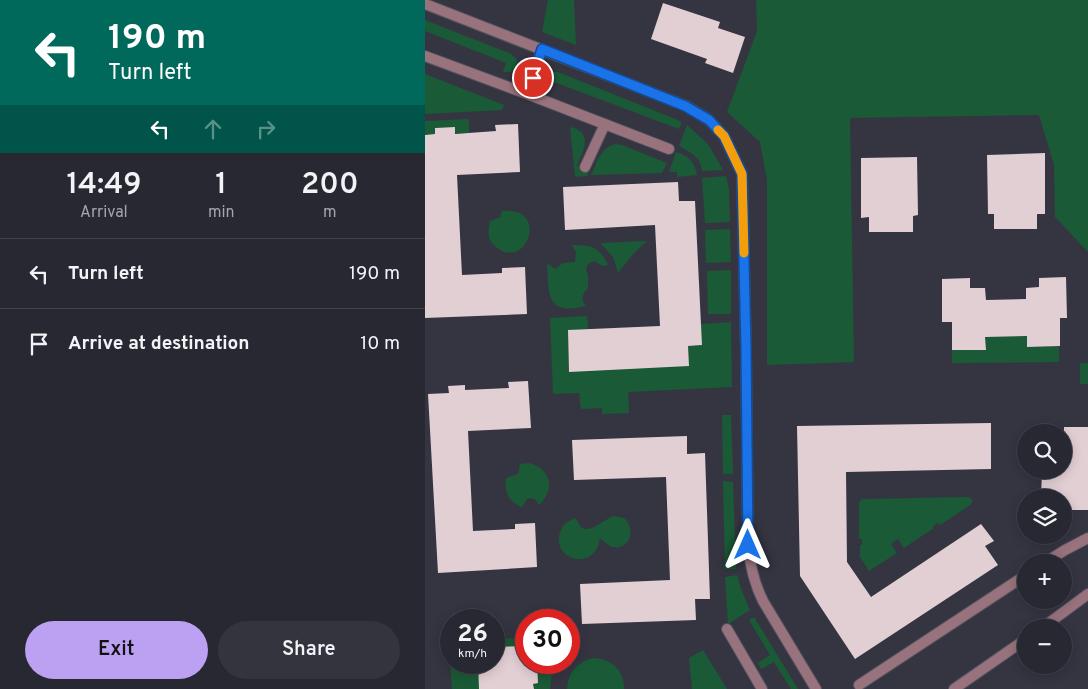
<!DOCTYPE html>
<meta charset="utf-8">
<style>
:root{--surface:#282832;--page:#34343e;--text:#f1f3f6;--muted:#a5a6ac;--line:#44444d;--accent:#bca0f2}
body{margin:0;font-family:Overpass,sans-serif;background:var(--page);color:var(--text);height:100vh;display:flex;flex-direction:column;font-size:19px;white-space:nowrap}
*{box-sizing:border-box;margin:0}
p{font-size:16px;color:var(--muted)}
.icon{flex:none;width:28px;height:28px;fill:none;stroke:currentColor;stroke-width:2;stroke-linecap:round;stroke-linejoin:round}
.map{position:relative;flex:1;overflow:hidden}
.drawer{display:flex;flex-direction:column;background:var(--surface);width:425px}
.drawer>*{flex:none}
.top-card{background:#00695c;color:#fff;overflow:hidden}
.tools{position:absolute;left:592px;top:424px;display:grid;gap:10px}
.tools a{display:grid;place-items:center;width:55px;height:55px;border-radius:50%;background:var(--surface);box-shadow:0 2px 12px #0003,0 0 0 1px var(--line);font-size:25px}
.speed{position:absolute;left:15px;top:609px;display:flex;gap:10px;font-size:25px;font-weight:700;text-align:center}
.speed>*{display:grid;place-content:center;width:65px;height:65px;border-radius:50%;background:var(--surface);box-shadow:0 2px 12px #0003,0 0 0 1px var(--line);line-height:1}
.speed small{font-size:12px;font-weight:400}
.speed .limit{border:8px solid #d22;background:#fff;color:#111}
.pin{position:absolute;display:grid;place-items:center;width:42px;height:42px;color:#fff;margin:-21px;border:2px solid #fff;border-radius:50%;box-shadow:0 1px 5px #0007}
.me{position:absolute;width:55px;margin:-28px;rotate:0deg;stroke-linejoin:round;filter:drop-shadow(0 0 4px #0008)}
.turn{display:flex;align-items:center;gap:18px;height:105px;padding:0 25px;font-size:22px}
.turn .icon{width:65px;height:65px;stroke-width:2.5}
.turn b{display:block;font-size:35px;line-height:42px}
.lanes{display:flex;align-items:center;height:48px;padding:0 25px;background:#0003;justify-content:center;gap:25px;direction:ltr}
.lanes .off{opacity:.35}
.eta{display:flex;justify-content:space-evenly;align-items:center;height:85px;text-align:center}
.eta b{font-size:30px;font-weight:600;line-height:35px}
.button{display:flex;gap:10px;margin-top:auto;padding:10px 25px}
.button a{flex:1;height:58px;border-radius:30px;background:var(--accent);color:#111;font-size:20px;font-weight:600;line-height:58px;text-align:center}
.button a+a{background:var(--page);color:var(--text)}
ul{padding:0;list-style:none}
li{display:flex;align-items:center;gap:15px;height:70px;padding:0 25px;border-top:1px solid var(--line)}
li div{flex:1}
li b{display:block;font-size:19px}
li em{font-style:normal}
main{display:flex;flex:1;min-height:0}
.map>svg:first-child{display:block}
.green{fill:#1a5a36}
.building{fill:#e2cfd4}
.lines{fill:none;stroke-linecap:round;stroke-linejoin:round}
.service-casing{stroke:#52535f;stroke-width:12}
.minor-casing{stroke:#52535f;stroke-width:12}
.service{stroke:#98727c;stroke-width:10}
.minor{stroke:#98727c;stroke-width:10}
.route-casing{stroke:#114b97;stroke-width:12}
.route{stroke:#1a73e8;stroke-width:9}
.slow{stroke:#f59e0b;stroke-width:9}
</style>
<main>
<section class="drawer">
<div class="top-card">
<div class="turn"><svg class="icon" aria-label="left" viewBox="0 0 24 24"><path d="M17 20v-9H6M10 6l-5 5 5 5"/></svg><div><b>190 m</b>Turn left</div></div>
<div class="lanes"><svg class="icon" aria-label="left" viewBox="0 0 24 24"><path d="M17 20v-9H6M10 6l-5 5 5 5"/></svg><svg class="icon off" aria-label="ahead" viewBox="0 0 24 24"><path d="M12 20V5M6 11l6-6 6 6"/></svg><svg class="icon off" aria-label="right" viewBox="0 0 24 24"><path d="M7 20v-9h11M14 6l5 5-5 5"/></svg></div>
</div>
<div class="eta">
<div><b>14:49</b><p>Arrival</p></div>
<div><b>1</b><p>min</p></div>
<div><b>200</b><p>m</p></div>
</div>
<ul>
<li><svg class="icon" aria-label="left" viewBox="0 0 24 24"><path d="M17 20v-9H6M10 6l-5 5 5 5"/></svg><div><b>Turn left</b></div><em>190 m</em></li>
<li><svg class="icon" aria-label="arrive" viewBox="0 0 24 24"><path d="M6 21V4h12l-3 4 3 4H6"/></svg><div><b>Arrive at destination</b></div><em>10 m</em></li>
</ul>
<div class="button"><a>Exit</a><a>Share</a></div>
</section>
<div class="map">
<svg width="663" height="689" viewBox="0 0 663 689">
<rect width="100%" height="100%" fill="#353542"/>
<path class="green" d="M 123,0 L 149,0 L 151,45 L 117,32 Z
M 331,0 L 663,0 L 663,252 L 630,217 L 629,165 L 614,115 L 425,118 L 429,362 L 342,365 L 342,180 L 335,142 L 302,112 L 332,31 Z
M 0,20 L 86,54 L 92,60 L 91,67 L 86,72 L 78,72 L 81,63 L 0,31 Z
M 126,72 L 133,72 L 253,120 L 257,123 L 254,129 L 129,82 L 126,91 C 120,88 119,83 120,77 Z
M 0,74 L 79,105 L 77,110 L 0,114 Z
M 44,119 L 44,133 L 30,133 L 30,127 L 10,128 L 10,134 L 0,135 L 0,121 Z
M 262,125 L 283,144 L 298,170 L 277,171 C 276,157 265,152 254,146 Z
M 145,127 C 169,132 158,151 152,166 L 164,172 L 162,176 L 150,177 Z
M 190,144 L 197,145 L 242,163 L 237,173 L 166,175 C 172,163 175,148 190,144 Z
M 251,152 C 264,156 270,162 272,175 L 252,177 L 252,172 L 244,172 Z
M 301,176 L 304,190 L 305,222 L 280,223 L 277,178 Z
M 77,211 C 127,206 100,274 70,246 C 62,239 63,230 65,221 L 75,217 Z
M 305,229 L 306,262 L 281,263 L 280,230 Z
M 222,241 L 209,253 L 193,273 L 188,257 L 175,243 Z
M 147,245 C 166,245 174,246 183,265 L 178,266 L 169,261 L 163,264 L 161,269 L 163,275 L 163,288 C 157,295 155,298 161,306 C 120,316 124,294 122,263 L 130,269 L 138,263 L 150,262 L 151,252 Z
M 306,270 L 306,314 L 283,314 L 282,271 Z
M 162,316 L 163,329 L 143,331 L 144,371 L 263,346 L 276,345 L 276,324 L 306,322 L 307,387 L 203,392 L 204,413 L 177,414 L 177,408 L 156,409 L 154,393 L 128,394 L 125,318 Z
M 602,336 L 602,347 L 634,346 L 634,362 L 527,363 L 527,350 L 560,349 L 560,337 Z
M 663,355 L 663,384 L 655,384 L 655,363 L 663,363 Z
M 297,415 L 306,415 L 308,474 L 298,474 Z
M 104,463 C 127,469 130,490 114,505 C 111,499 109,497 102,499 L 97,507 C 84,502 79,492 81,478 L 93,474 L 95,464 Z
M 298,481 L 308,482 L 311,569 L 300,569 Z
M 544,497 L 548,501 L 545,505 L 515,525 L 513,523 L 508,526 L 509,528 L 479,548 L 473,539 L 466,544 L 472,553 L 444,571 L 435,557 L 435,545 L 437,545 L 437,539 L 434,539 L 434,503 L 437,499 Z
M 189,516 L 199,518 C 212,529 204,551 188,547 C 183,546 179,541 175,538 C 170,574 123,559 136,530 C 138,524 144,520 151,518 C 159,542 176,520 189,516 Z
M 312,575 L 316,589 L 325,610 L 303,624 L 300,577 Z
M 329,617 L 373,689 L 366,689 L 349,662 L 336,669 L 333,663 L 345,655 L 324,620 Z
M 101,638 L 101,662 L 134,663 L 127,674 L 125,689 L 27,689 L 24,641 L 26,640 L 26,662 L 69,662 L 69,639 Z
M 278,650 L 302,689 L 267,689 L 264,658 Z
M 168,658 C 186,659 200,670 199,689 L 142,689 C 143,672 152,662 168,658 Z"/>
<path class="building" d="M 238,3 L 295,22 L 293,28 L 320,37 L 308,73 L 280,63 L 282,59 L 226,39 Z
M 93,124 L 95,172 L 32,175 L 37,275 L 77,273 L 77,268 L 100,267 L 102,314 L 0,318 L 0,135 L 10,134 L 10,128 L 30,127 L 30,134 L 71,131 L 70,125 Z
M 620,153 L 620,214 L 612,214 L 612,229 L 569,229 L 569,214 L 563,214 L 562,155 Z
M 492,157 L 493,215 L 488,216 L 488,232 L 444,232 L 444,217 L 436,218 L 436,158 Z
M 253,182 L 254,201 L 270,201 L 277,345 L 263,346 L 264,366 L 144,372 L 143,330 L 235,326 L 230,225 L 140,230 L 138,187 Z
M 641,277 L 642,318 L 635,318 L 635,346 L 602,347 L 602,336 L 560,337 L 561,350 L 527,350 L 527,322 L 517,322 L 517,279 L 545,278 L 545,288 L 560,288 L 561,300 L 601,299 L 601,288 L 614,287 L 614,278 Z
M 103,381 L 106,428 L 43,431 L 48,531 L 90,529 L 90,524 L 110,523 L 112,567 L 13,573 L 3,394 L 24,393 L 23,386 L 40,385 L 40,390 L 84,388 L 83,382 Z
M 566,423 L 566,469 L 421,472 L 422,562 L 446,597 L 556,524 L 569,541 L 560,546 L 573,565 L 430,659 L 375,576 L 372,426 Z
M 639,427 L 663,427 L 663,510 L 639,510 L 639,498 L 616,498 L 617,470 L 639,470 Z
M 262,436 L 262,454 L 280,453 L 285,599 L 270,599 L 271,620 L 157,624 L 155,584 L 245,580 L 241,477 L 149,480 L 147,440 Z
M 101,646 L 101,662 L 112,662 L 113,683 L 108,684 L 109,689 L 54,689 L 53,662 L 69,662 L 69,647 Z"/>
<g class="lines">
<defs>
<path id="service" d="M 0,56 L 102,94 L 117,49
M 102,94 L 244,149
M 160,167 L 180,124
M 621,562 L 640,550 L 663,538
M 302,629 L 337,689
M 434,685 L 601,575"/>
<path id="minor" d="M 0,4 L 261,106 L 284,120 L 299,136 L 317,174 L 321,349 L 323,545 C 325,565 329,583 338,601 L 391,689
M 617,628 L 663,594
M 529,689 L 601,639"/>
</defs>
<use href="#service" class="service-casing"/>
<use href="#minor" class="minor-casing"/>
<use href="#service" class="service"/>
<use href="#minor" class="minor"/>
</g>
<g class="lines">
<defs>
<path id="route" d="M 108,78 L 117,49 L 260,106 L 284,120 L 299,136 L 317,174 L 321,349 L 323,545"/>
</defs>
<use href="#route" class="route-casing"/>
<use href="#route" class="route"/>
<path class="slow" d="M 293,130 L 299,136 L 317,174 L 319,253"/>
</g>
</svg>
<div class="tools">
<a><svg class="icon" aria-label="search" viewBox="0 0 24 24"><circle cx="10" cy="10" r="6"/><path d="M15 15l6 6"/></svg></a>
<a><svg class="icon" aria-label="layers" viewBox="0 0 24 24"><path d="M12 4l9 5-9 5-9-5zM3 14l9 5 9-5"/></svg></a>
<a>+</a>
<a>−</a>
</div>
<div class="speed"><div>26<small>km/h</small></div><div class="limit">30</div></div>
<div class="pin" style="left:108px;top:78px;background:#d93025"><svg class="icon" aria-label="arrive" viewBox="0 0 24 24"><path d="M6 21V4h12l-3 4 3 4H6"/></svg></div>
<svg class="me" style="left:323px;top:545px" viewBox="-20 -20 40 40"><path d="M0-17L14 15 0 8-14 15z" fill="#1a73e8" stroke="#fff" stroke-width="4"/></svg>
</div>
</main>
